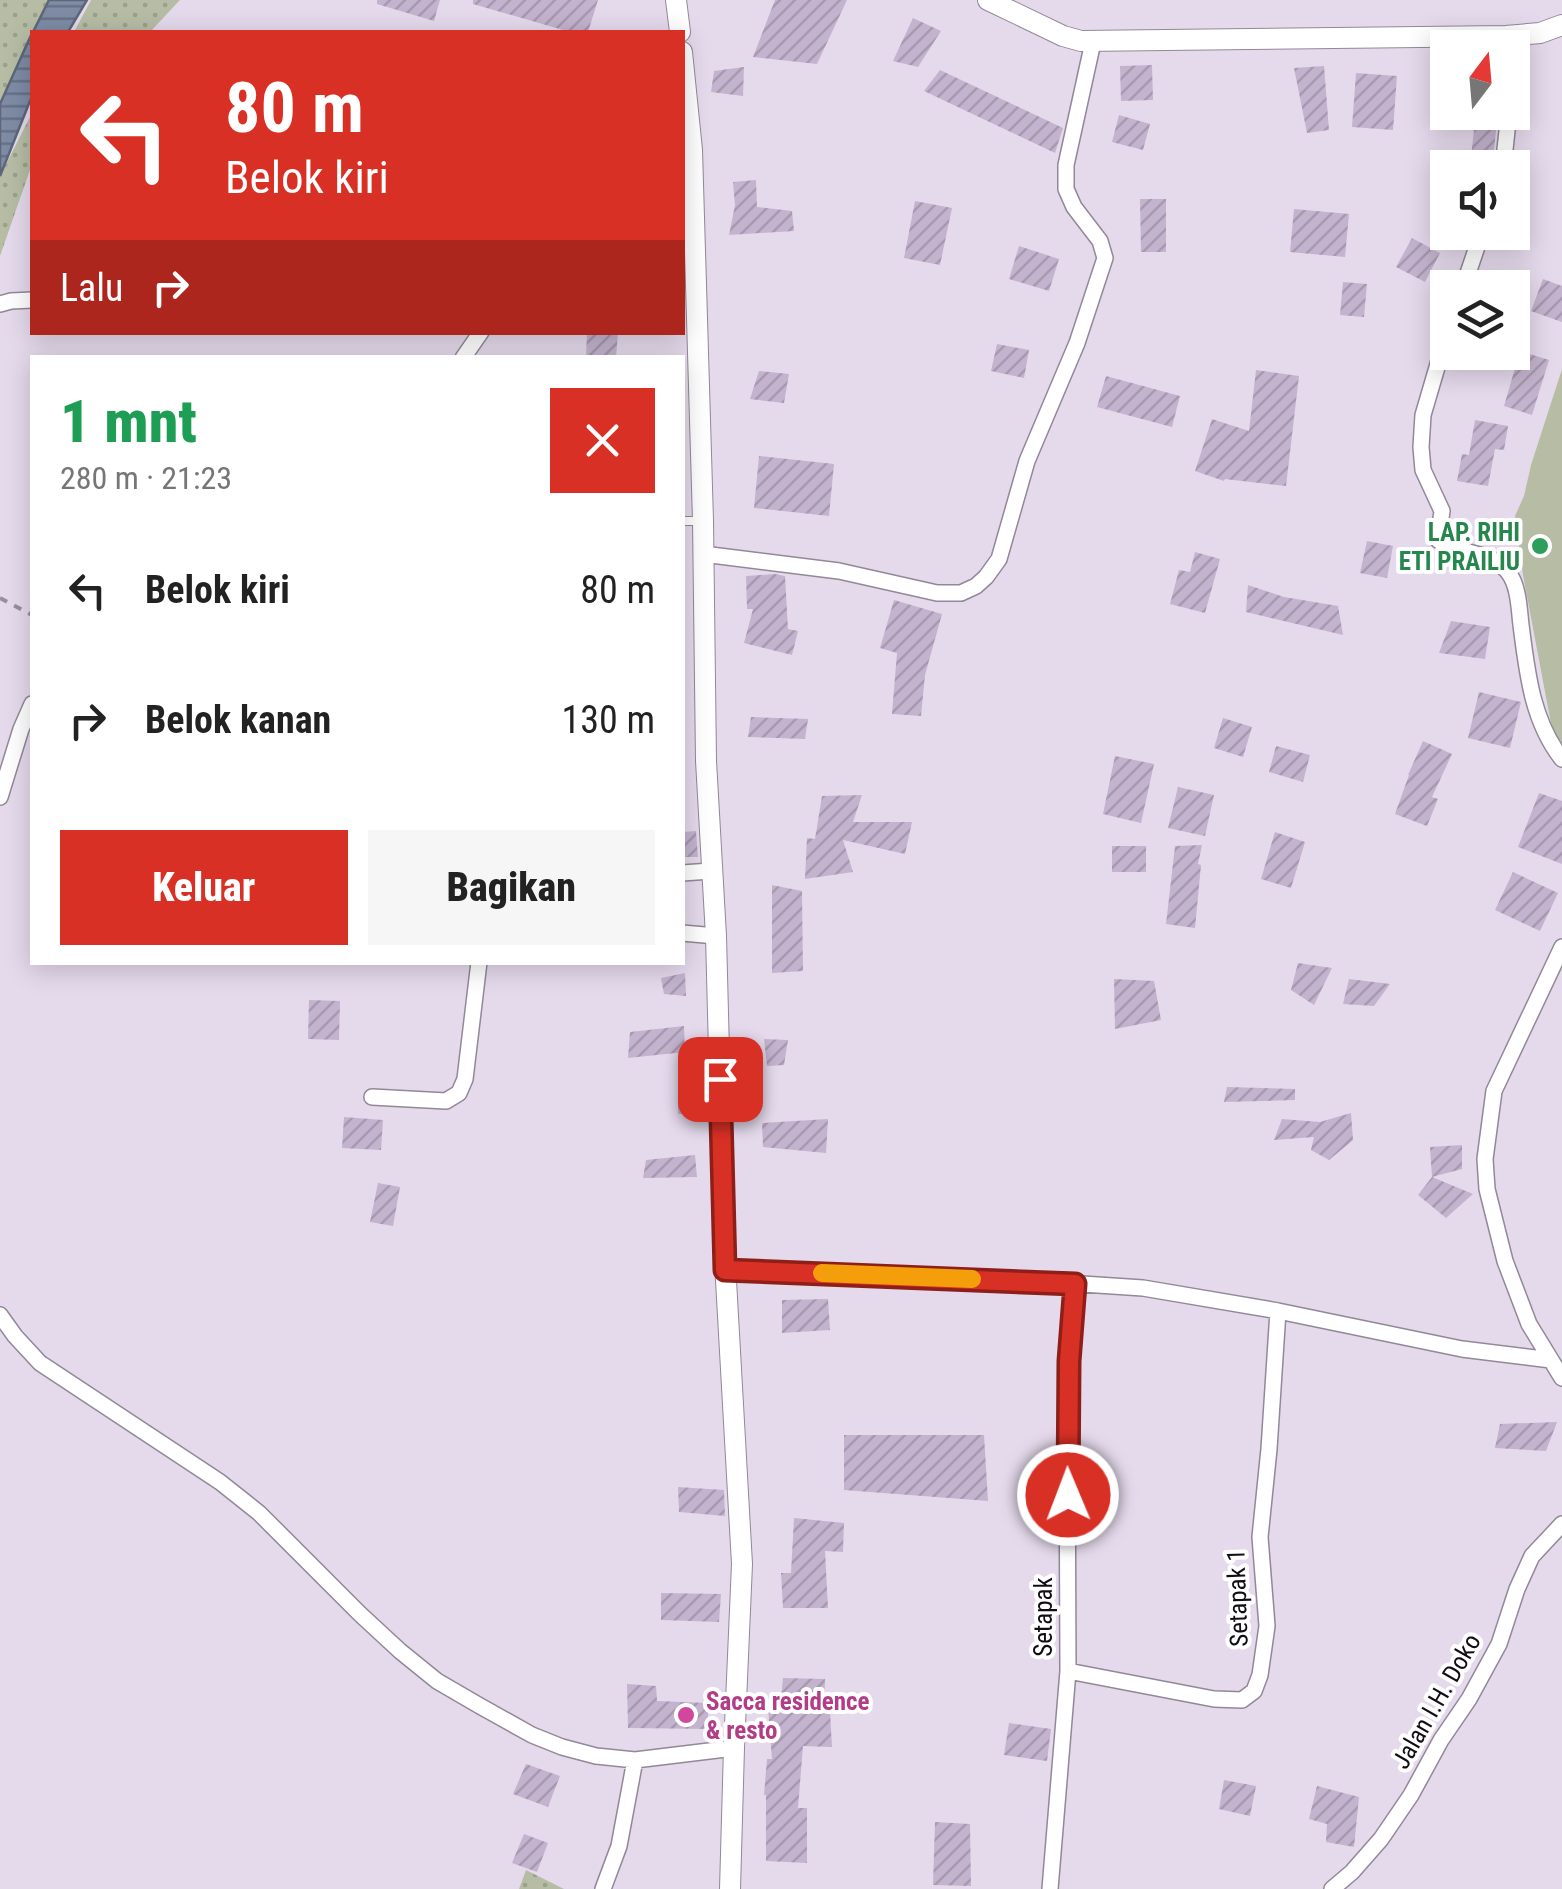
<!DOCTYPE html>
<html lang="id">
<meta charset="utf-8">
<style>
:root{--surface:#fff;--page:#f6f6f6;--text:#222;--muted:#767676;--accent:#d93025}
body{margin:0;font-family:"Roboto Condensed",sans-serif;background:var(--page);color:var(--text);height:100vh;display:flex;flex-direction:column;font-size:38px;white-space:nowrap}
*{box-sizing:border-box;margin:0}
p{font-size:32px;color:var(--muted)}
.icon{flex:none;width:55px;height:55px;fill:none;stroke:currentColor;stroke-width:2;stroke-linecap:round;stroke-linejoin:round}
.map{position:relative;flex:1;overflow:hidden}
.details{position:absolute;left:30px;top:355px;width:655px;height:610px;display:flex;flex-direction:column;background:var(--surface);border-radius:0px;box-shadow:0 5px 25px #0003}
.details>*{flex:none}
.top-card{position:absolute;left:30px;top:30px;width:655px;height:305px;border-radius:0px;box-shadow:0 5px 25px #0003;background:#d93025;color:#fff;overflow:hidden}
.needle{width:65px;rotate:16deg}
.fabs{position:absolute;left:1430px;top:30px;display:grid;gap:20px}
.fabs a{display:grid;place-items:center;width:100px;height:100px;border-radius:0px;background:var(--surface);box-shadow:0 5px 25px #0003;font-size:50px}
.pin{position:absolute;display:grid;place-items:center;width:85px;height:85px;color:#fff;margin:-42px;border-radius:20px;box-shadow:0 5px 15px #0006}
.me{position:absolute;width:110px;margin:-55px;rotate:359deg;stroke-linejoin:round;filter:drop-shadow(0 0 8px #0008)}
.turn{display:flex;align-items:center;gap:35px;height:210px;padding:0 30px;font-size:45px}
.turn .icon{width:130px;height:130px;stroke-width:2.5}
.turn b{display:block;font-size:70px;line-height:85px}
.then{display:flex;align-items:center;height:95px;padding:0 30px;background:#0003;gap:20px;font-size:38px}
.round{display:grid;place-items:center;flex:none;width:105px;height:105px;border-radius:0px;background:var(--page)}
.summary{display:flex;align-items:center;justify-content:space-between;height:170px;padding:0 30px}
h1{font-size:60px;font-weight:800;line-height:75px;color:#1e9e55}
.cta{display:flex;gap:20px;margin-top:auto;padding:20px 30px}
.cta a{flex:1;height:115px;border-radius:0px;background:var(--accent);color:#fff;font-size:40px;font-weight:800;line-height:115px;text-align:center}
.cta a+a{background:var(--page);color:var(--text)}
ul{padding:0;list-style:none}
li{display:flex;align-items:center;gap:30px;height:130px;padding:0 30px}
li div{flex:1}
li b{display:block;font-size:38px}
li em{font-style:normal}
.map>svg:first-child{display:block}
.grass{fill:url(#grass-dots)}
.pitch{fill:#b7bda5}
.water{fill:url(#water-rules);stroke:#5e667a;stroke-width:2.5}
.building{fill:url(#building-hatch)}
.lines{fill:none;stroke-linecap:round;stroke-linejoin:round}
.service-casing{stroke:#928898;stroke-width:10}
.minor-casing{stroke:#928898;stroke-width:18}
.tertiary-casing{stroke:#928898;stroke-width:22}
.path{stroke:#978f9c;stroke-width:4;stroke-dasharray:8 8;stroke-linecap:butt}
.service{stroke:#fff;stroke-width:8}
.minor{stroke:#fff;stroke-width:15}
.tertiary{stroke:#fff;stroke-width:20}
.route-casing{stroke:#8d1f18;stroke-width:25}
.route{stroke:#d93025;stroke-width:18}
.slow{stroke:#f59e0b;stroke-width:18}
.leisure-dot{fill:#2e9e5b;stroke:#fff;stroke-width:4}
.hotel-dot{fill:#d1479c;stroke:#fff;stroke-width:4}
.labels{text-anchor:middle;stroke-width:8;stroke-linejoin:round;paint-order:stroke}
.leisure-label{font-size:25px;font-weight:bold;fill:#27864d;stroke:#fff;text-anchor:end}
.street-label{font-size:25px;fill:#100d13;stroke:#fff}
.hotel-label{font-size:25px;font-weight:bold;fill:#b23c85;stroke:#fff;text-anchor:start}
</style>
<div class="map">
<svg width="1562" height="1889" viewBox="0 0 1562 1889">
<defs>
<pattern id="grass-dots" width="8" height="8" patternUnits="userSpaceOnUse" patternTransform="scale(2.5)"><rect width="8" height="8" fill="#b7bda5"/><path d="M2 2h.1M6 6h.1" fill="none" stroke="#9ca18d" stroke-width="1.8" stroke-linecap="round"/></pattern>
<pattern id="water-rules" width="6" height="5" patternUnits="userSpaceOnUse" patternTransform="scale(2.5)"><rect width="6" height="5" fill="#7f8ca6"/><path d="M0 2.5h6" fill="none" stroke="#677186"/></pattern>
<pattern id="building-hatch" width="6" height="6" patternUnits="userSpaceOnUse" patternTransform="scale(2.5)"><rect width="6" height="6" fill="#c4b3ce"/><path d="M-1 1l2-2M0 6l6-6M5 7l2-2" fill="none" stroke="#a799b0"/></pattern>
</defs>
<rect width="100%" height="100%" fill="#e5daec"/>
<path class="grass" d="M 0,0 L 54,0 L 38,32 L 32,32 L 32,43 L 0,109 Z
M 91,0 L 180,0 L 150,32 L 74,32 Z
M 32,113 L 32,164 L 0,256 L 0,176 Z
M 526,1870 L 564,1889 L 519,1889 Z"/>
<path class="pitch" d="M 1562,369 L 1562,744 L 1552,729 L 1523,575 L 1515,516 L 1524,496 L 1531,465 Z"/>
<path class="water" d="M 49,0 L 87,0 L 68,32 L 33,32 Z
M 32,33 L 32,96 L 0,176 L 0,104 Z"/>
<path class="building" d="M 377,0 L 440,0 L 434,21 L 377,4 Z
M 473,0 L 598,0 L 588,32 L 570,32 L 473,4 Z
M 775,0 L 847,0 L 817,64 L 753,57 Z
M 913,18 L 941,31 L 918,67 L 893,61 Z
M 1152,65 L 1153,100 L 1121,101 L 1120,66 Z
M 1324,66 L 1329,130 L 1307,133 L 1294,68 Z
M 744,67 L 743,96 L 711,92 L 714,71 Z
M 940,70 L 1063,128 L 1055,153 L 924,91 Z
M 1356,73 L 1397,76 L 1393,130 L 1352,127 Z
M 1476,112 L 1498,112 L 1493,159 L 1471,157 Z
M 1119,115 L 1150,124 L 1143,150 L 1112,142 Z
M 756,180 L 757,207 L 792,211 L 794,231 L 729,235 L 735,205 L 733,182 Z
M 1140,199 L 1166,199 L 1166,252 L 1141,252 Z
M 915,201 L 952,208 L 940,265 L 904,258 Z
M 1294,209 L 1349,214 L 1345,257 L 1290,252 Z
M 1412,238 L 1440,253 L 1425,282 L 1396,267 Z
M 1019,246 L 1059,259 L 1049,291 L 1009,279 Z
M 1543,279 L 1562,286 L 1562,322 L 1531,311 Z
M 1343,282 L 1367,284 L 1364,317 L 1340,315 Z
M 587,332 L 618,332 L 616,358 L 586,358 Z
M 997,344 L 1029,350 L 1024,378 L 991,371 Z
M 1520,351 L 1549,360 L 1532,415 L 1504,406 Z
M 1256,370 L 1299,376 L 1286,486 L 1225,479 L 1224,481 L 1195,471 L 1212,419 L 1249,431 Z
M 759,371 L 789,374 L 784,403 L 750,399 Z
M 1106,376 L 1180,396 L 1172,427 L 1097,407 Z
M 1475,420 L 1508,426 L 1504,450 L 1495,449 L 1488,486 L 1457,481 L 1462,454 L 1469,455 Z
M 759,456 L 834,464 L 829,516 L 754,508 Z
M 1367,541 L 1393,546 L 1387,578 L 1360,573 Z
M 1195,552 L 1220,559 L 1205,613 L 1170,604 L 1179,570 L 1190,572 Z
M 775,574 L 785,576 L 788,629 L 798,631 L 792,655 L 744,643 L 753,609 L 747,609 L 746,576 Z
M 1248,585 L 1284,597 L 1338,606 L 1343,635 L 1246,612 Z
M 894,600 L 942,614 L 925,675 L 921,716 L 892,714 L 897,653 L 880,648 Z
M 1451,621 L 1490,627 L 1485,659 L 1439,653 Z
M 1479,692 L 1521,702 L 1510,748 L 1468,738 Z
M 751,717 L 808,719 L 805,739 L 748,737 Z
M 1223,718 L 1252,727 L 1243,757 L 1214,748 Z
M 1423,741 L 1452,754 L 1432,797 L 1438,799 L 1427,826 L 1395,814 L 1409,775 L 1408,775 Z
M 1276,746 L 1310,755 L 1303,782 L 1269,772 Z
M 1115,756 L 1154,764 L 1141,823 L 1103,814 Z
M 1178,787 L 1214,795 L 1205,836 L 1168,828 Z
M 1539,793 L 1562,801 L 1562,864 L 1518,847 Z
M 862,795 L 853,822 L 912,822 L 905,854 L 843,840 L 853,872 L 805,879 L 807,838 L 815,839 L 822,796 Z
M 696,831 L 698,857 L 682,857 L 682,832 Z
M 1275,832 L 1305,842 L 1291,888 L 1261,879 Z
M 1202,845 L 1198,864 L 1201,865 L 1195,928 L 1166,924 L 1175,846 Z
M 1112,846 L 1146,846 L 1146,872 L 1112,872 Z
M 1513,872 L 1558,893 L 1540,931 L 1495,910 Z
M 772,885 L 802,891 L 803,971 L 772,973 Z
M 1298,963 L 1332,968 L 1314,1005 L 1291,990 Z
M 685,973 L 686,996 L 664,994 L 661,978 Z
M 1114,979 L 1154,981 L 1161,1020 L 1115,1029 Z
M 1349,979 L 1390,984 L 1374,1006 L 1343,1004 Z
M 309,1000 L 340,1001 L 339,1040 L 308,1039 Z
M 684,1026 L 685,1052 L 628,1058 L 630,1032 Z
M 764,1039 L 788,1040 L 784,1065 L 767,1066 Z
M 1227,1087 L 1295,1089 L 1295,1100 L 1224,1102 Z
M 678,1093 L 695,1095 L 699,1114 L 678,1114 Z
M 1351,1113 L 1353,1140 L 1329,1160 L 1311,1150 L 1314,1137 L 1274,1140 L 1282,1119 L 1320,1122 Z
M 344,1117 L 383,1120 L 381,1150 L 342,1148 Z
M 828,1119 L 826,1153 L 763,1147 L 762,1123 Z
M 1462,1145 L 1462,1169 L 1432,1177 L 1430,1147 Z
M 695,1155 L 697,1177 L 643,1178 L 646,1160 Z
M 1432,1177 L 1473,1194 L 1446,1218 L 1418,1195 Z
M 378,1183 L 400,1187 L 393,1226 L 370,1222 Z
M 828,1299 L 830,1330 L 782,1333 L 782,1300 Z
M 1557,1422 L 1546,1451 L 1495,1448 L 1500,1424 Z
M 844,1435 L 984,1435 L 988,1501 L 844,1490 Z
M 678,1487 L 724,1490 L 725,1516 L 679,1512 Z
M 794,1518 L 844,1523 L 843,1552 L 825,1551 L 828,1608 L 783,1608 L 781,1573 L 791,1573 Z
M 661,1593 L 721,1594 L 719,1622 L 661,1620 Z
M 783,1678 L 825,1679 L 824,1712 L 830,1712 L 832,1747 L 803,1746 L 798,1808 L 807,1808 L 807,1863 L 766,1861 L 766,1795 L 764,1795 L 767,1759 L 772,1759 L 768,1708 L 780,1709 Z
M 627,1684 L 656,1686 L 657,1701 L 708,1703 L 708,1729 L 628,1728 Z
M 1009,1723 L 1051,1729 L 1047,1761 L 1004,1755 Z
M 526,1764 L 560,1776 L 548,1807 L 513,1794 Z
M 1224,1780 L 1256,1786 L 1250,1816 L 1219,1809 Z
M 1317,1786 L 1359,1797 L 1354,1847 L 1326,1842 L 1327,1824 L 1309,1819 Z
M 935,1822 L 970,1824 L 971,1886 L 933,1885 Z
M 524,1834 L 548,1843 L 537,1872 L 512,1863 Z"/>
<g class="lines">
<defs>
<path id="service" d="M 682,521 L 699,521"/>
<path id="minor" d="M 1503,168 L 1509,112
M 1463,288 L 1482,232
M 0,304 L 11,301 L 32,300
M 1448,330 L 1423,415 L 1421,447 L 1423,470 L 1442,511 L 1438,540 C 1458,555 1491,550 1508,572 C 1519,586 1519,609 1521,625 C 1527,672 1532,721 1562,759
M 463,358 L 481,332
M 703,554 L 839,571 L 937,593 L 961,593 L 976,586 L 986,577 L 999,559 L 1027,461 L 1077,343 L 1105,258 L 1100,241 L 1074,207 L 1066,189 L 1066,165 L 1093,42
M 0,797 L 21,729 L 32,704
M 682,873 L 711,871
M 682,933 L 716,936
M 1562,947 L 1494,1091 L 1485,1159 L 1487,1189 L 1505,1261 L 1529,1324 L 1562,1378
M 372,1097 L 446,1101 L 459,1093 L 465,1079 L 479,962
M 725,1270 L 1037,1281 L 1143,1288 L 1278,1311 L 1462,1349 L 1551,1360
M 0,1315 L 15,1336 L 40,1363 L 220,1482 L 259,1513 L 360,1614 L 400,1651 L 437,1681 L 480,1706 L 532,1735 L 562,1747 L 596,1756 L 635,1760 L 734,1748
M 1068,1671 L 1214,1699 L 1242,1700 L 1254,1691 L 1260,1675 L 1267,1626 L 1260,1537 L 1269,1449 L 1278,1311
M 603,1889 L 619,1846 L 635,1760
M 1050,1889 L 1068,1671 L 1067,1429 L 1075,1284
M 1332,1889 L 1352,1872 L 1381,1839 L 1411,1795 L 1441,1740 L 1469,1699 L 1499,1644 L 1517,1589 L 1532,1556 L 1562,1524"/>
<path id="tertiary" d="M 676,0 L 680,32
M 988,0 L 1063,36 L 1081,41 L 1506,36 L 1540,33 L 1562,25
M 682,52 L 692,150 L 703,521 L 706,761 L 716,936 L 724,1245 L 742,1564 L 734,1748 L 730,1889"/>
</defs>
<use href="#service" class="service-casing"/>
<use href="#minor" class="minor-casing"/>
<use href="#tertiary" class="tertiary-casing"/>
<path class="path" d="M 0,598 L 32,615"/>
<use href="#service" class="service"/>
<use href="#minor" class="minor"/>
<use href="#tertiary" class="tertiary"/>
</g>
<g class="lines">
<defs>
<path id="route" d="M 720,1079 L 725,1270 L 1075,1284 L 1069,1361 L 1068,1495"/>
</defs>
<use href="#route" class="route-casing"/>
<use href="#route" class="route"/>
<path class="slow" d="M 822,1273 L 972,1279"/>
</g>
<circle class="leisure-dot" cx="1540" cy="546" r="10"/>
<circle class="hotel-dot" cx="686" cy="1715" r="10"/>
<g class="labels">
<g class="leisure-label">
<text x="1520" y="541">LAP. RIHI<tspan x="1520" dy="29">ETI PRAILIU</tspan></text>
</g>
<g class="street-label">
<text transform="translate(1237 1598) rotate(-92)" y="9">Setapak 1</text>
<text transform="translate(1043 1617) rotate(-90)" y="9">Setapak</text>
<text transform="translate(1436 1701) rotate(-60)" y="9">Jalan I.H. Doko</text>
</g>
<g class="hotel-label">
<text x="706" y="1710">Sacca residence<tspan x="706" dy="29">&amp; resto</tspan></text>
</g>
</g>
</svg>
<div class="fabs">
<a><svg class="needle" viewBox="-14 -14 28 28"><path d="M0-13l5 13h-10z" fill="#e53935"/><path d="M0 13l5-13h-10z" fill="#767676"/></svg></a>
<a><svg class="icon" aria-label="sound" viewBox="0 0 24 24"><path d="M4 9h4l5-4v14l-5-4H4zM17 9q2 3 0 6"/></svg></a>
<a><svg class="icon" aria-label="layers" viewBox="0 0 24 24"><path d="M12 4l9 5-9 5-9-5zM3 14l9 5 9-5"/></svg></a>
</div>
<div class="pin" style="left:720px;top:1079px;background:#d93025"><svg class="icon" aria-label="arrive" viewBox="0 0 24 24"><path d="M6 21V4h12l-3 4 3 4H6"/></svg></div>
<svg class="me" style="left:1068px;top:1495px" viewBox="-20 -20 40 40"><circle r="17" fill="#d93025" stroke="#fff" stroke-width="3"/><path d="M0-11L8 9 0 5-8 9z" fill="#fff"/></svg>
<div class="top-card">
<div class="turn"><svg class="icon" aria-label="left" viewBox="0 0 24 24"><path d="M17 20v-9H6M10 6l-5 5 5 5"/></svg><div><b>80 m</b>Belok kiri</div></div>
<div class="then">Lalu<svg class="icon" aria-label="right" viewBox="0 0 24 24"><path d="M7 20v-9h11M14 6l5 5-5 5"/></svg></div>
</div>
<section class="details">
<div class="summary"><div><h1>1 mnt</h1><p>280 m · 21:23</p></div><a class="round" style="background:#d93025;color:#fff"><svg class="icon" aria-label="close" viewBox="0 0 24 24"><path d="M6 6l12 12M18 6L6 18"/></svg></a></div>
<ul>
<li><svg class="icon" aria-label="left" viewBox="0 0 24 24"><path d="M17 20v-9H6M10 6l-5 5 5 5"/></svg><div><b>Belok kiri</b></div><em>80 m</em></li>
<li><svg class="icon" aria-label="right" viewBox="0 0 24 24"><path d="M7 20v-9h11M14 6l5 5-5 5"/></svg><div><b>Belok kanan</b></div><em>130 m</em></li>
</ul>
<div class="cta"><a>Keluar</a><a>Bagikan</a></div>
</section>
</div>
